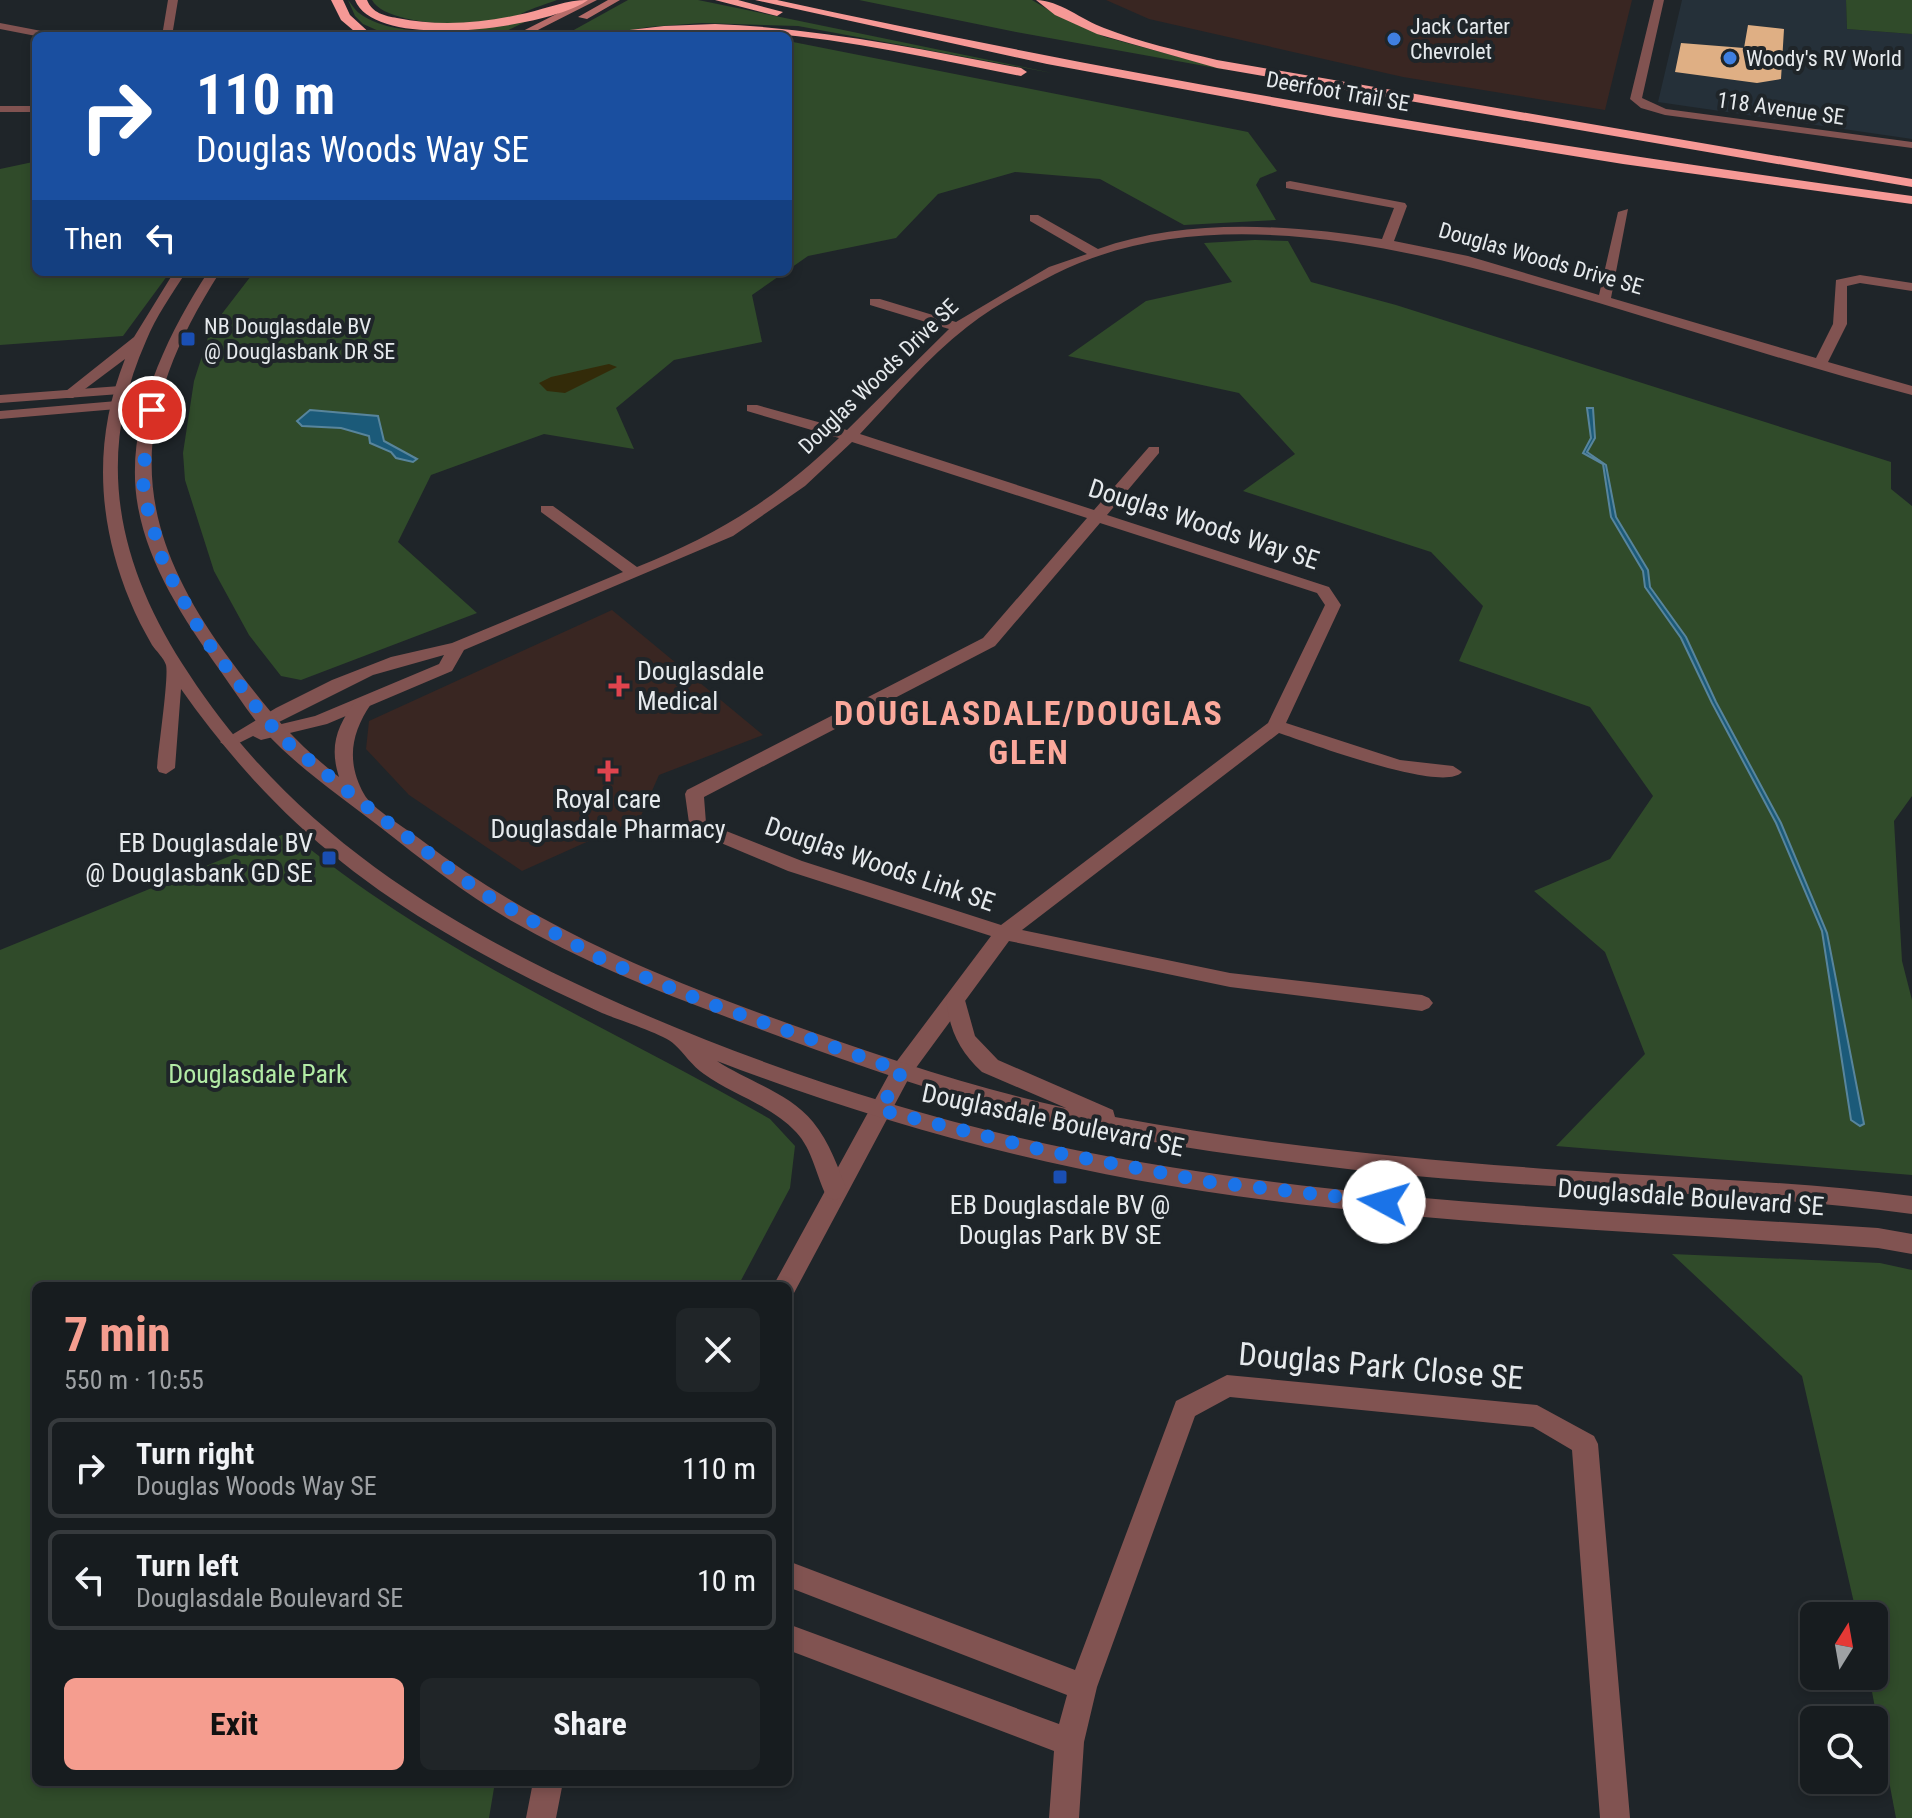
<!DOCTYPE html>
<meta charset="utf-8">
<style>
:root{--surface:#171c1f;--page:#202528;--text:#f1f3f6;--muted:#9ea1a4;--line:#363a3d;--accent:#f59d8f}
body{margin:0;font-family:"Roboto Condensed",sans-serif;background:var(--page);color:var(--text);height:100vh;display:flex;flex-direction:column;font-size:30px;white-space:nowrap}
*{box-sizing:border-box;margin:0}
p{font-size:26px;color:var(--muted)}
.icon{flex:none;width:44px;height:44px;fill:none;stroke:currentColor;stroke-width:2;stroke-linecap:round;stroke-linejoin:round}
.map{position:relative;flex:1;overflow:hidden}
.details{position:absolute;left:32px;top:1282px;width:760px;height:504px;display:flex;flex-direction:column;background:var(--surface);border-radius:12px;box-shadow:0 4px 12px #0003,0 0 0 2px var(--line)}
.details>*{flex:none}
.banner{position:absolute;left:32px;top:32px;width:760px;height:244px;border-radius:12px;box-shadow:0 4px 12px #0003,0 0 0 2px var(--line);background:#1a4fa0;color:#fff;overflow:hidden}
.needle{width:52px;rotate:11deg}
.controls{position:absolute;left:1800px;top:1602px;display:grid;gap:16px}
.controls a{display:grid;place-items:center;width:88px;height:88px;border-radius:12px;background:var(--surface);box-shadow:0 4px 12px #0003,0 0 0 2px var(--line);font-size:40px}
.pin{position:absolute;display:grid;place-items:center;width:68px;height:68px;color:#fff;margin:-34px;border:4px solid #fff;border-radius:50%;box-shadow:0 2px 8px #0007}
.me{position:absolute;width:88px;margin:-44px;rotate:276deg;stroke-linejoin:round;filter:drop-shadow(0 0 6px #0008)}
.turn{display:flex;align-items:center;gap:28px;height:168px;padding:0 32px;font-size:36px}
.turn .icon{width:104px;height:104px;stroke-width:2.5}
.turn b{display:block;font-size:56px;line-height:68px}
.then{display:flex;align-items:center;height:76px;padding:0 32px;background:#0003;gap:16px;font-size:30px}
.round{display:grid;place-items:center;flex:none;width:84px;height:84px;border-radius:12px;background:var(--page)}
.overview{display:flex;align-items:center;justify-content:space-between;height:136px;padding:0 32px}
h1{font-size:48px;font-weight:700;line-height:60px;color:var(--accent)}
.button{display:flex;gap:16px;margin-top:auto;padding:16px 32px}
.button a{flex:1;height:92px;border-radius:12px;background:var(--accent);color:#111;font-size:32px;font-weight:700;line-height:92px;text-align:center}
.button a+a{background:var(--page);color:var(--text)}
ul{padding:0;list-style:none}
li{display:flex;align-items:center;gap:24px;height:100px;margin:0 16px 12px;padding:0 16px;border:4px solid var(--line);border-radius:12px}
li div{flex:1}
li b{display:block;font-size:30px}
li em{font-style:normal}
.map>svg:first-child{display:block}
.commercial{fill:#392622}
.built{fill:#253039}
.green{fill:#304b2a}
.sand{fill:#332b09}
.water{fill:#1b5a79;stroke:#58859c;stroke-width:2}
.building{fill:#dfaf84}
.lines{fill:none;stroke-linecap:round;stroke-linejoin:round}
.minor{fill:#815351;fill-rule:evenodd}
.tertiary{fill:#815351;fill-rule:evenodd}
.secondary{fill:#b66c69;fill-rule:evenodd}
.motorway{fill:#f69996;fill-rule:evenodd}
.route{stroke:#1a73e8;stroke-width:14;stroke-dasharray:0 25.2}
.shop-dot{fill:#3f7fe0;stroke:#1f2529;stroke-width:3}
.transit-dot{fill:#1a4fb4;stroke:#1f2529;stroke-width:3}
.health-dot{fill:#e0444e;stroke:#1f2529;stroke-width:3}
.labels{text-anchor:middle;stroke-width:8;stroke-linejoin:round;paint-order:stroke}
.far-poi-label{font-size:22px;fill:#e6eaed;stroke:#1f2529;text-anchor:start}
.far-street-label{font-size:22px;fill:#e6eaed;stroke:#1f2529}
.street-label{font-size:26px;fill:#e6eaed;stroke:#1f2529}
.poi-label{font-size:26px;fill:#e6eaed;stroke:#1f2529}
.park-label{font-size:26px;fill:#b2eba5;stroke:#1f2529}
.near-street-label{font-size:32px;fill:#e6eaed;stroke:#1f2529}
.district-label{font-size:34px;font-weight:bold;letter-spacing:2px;fill:#fba89b;stroke:#1f2529}
</style>
<div class="map">
<svg width="1912" height="1818" viewBox="0 0 1912 1818">
<rect width="100%" height="100%" fill="#1f2529"/>
<path class="commercial" d="M 1106,0 L 1632,0 L 1605,110 L 1403,77 L 1149,19 Z
M 612,610 L 763,735 L 659,775 L 640,818 L 522,871 L 409,795 L 366,749 L 369,721 Z"/>
<path class="built" d="M 1682,0 L 1846,0 L 1847,29 L 1912,34 L 1912,139 L 1658,102 Z"/>
<path class="green" d="M 348,0 C 351,3 354,9 359,13 C 401,44 484,27 531,19 L 496,36 L 390,36 L 363,24 L 355,16 Z
M 372,0 L 557,0 C 543,5 527,10 519,15 C 497,30 386,28 372,0 Z
M 628,0 L 698,0 L 1052,73 L 798,26 L 702,23 L 648,27 L 599,36 L 563,36 Z
M 859,0 L 1032,0 L 1057,15 L 1105,37 L 1227,70 L 1016,32 Z
M 1846,0 L 1912,0 L 1912,34 L 1847,29 Z
M 788,41 L 1248,132 L 1277,171 L 1260,178 L 1256,185 L 1276,220 L 1184,225 L 1100,179 L 1015,172 L 938,194 L 896,238 L 808,256 L 788,270 Z
M 33,162 L 36,164 L 36,272 L 170,272 L 123,336 L 0,345 L 0,169 Z
M 1255,240 L 1288,241 L 1311,282 L 1396,305 L 1891,462 L 1891,489 L 1912,506 L 1912,796 L 1894,821 L 1902,961 L 1912,1000 L 1912,1175 L 1556,1146 L 1645,1054 L 1605,952 L 1534,891 L 1610,859 L 1653,796 L 1590,707 L 1459,661 L 1483,606 L 1431,552 L 1243,491 L 1295,454 L 1239,393 L 1068,356 L 1146,301 L 1232,282 L 1204,243 Z
M 254,272 L 785,272 L 752,295 L 762,342 L 674,360 L 616,408 L 634,449 L 544,434 L 431,475 L 398,542 L 477,613 L 301,680 L 281,676 L 249,635 L 214,571 L 185,480 L 183,453 L 194,381 L 211,328 Z
M 289,832 C 434,953 608,1026 770,1119 L 795,1146 L 790,1188 L 738,1286 L 36,1286 L 36,1782 L 495,1782 L 489,1818 L 0,1818 L 0,950 Z
M 1672,1254 L 1880,1263 L 1912,1270 L 1912,1818 L 1896,1818 L 1869,1676 L 1874,1676 L 1874,1616 L 1857,1616 L 1802,1376 Z"/>
<path class="sand" d="M 609,364 L 617,367 L 565,393 L 547,391 L 539,383 L 551,377 Z"/>
<path class="water" d="M 1587,408 L 1593,408 L 1595,438 L 1587,452 L 1606,465 L 1616,517 L 1648,570 L 1650,587 L 1686,637 L 1716,702 L 1781,823 L 1827,933 L 1864,1124 L 1860,1126 L 1851,1120 L 1822,931 L 1776,823 L 1712,703 L 1681,638 L 1645,587 L 1643,571 L 1611,517 L 1603,464 L 1583,453 L 1591,438 Z
M 310,410 L 378,416 L 384,441 L 417,459 L 413,462 L 396,458 L 391,452 L 370,443 L 369,436 L 341,428 L 302,426 L 297,421 Z"/>
<path class="building" d="M 1748,25 L 1784,29 L 1781,79 L 1757,83 L 1675,72 L 1681,43 L 1744,48 Z"/>
<g class="lines">
<path class="minor" d="M 168,0 L 178,0 L 172,36 L 162,36 Z
M 1654,0 L 1664,0 L 1642,98 L 1666,109 L 1912,142 L 1912,148 L 1665,115 L 1641,108 L 1630,99 Z
M 0,23 L 52,33 L 57,36 L 36,36 L 0,29 Z
M 0,106 L 36,106 L 36,112 L 0,112 Z
M 1290,181 L 1405,203 L 1407,206 L 1394,241 L 1468,256 L 1599,295 L 1618,212 L 1628,209 L 1611,298 L 1816,358 L 1833,324 L 1836,280 L 1860,275 L 1912,283 L 1912,291 L 1860,283 L 1847,286 L 1847,324 L 1828,362 L 1912,386 L 1912,395 C 1807,368 1703,334 1599,303 C 1434,255 1219,192 1055,274 C 1025,290 993,306 967,327 C 927,358 894,398 860,434 L 1094,510 L 1149,447 L 1159,447 L 1159,453 L 1107,515 L 1329,587 L 1341,605 L 1286,723 L 1400,760 L 1453,766 L 1462,772 C 1443,794 1307,742 1279,733 L 1022,930 L 1230,973 L 1422,995 L 1429,998 L 1433,1003 L 1429,1008 L 1422,1011 L 1230,987 L 1009,941 L 910,1076 L 794,1293 L 788,1295 L 788,1286 L 773,1286 L 894,1065 L 991,936 L 788,871 L 690,830 L 685,794 L 687,790 L 983,638 L 1087,518 L 852,442 L 805,486 L 733,536 L 464,650 L 452,671 L 327,724 L 261,740 L 253,736 L 229,748 L 220,742 L 276,708 L 332,680 L 391,657 L 452,643 L 623,572 L 541,512 L 541,506 L 553,506 L 637,567 C 717,535 777,498 839,438 L 747,411 L 747,405 L 757,405 L 847,430 L 949,329 L 870,305 L 870,299 L 880,299 L 956,322 L 1049,267 L 1087,254 L 1030,221 L 1030,215 L 1038,215 L 1098,249 C 1187,217 1291,225 1382,239 L 1394,208 L 1286,188 L 1286,182 ZM 1100,523 L 1317,593 L 1325,605 L 1268,723 L 1001,925 L 802,861 L 706,823 L 704,797 L 995,646 ZM 444,655 L 439,664 L 315,716 L 269,727 L 373,675 Z
M 120,386 L 146,393 L 155,391 L 162,395 L 117,409 L 0,419 L 0,411 L 117,401 L 133,396 L 120,394 L 0,403 L 0,395 Z
M 1227,1375 L 1537,1405 L 1594,1436 L 1598,1444 L 1630,1818 L 1600,1818 L 1572,1450 L 1533,1427 L 1230,1397 L 1195,1416 L 1097,1687 L 1084,1742 L 1079,1818 L 1049,1818 L 1054,1751 L 788,1650 L 788,1624 L 1059,1724 L 1067,1695 L 788,1587 L 788,1561 L 1075,1670 L 1176,1401 Z
M 533,1782 L 563,1782 L 556,1818 L 526,1818 Z"/>
<path class="tertiary" d="M 174,272 L 186,272 C 172,294 156,316 146,341 C 93,460 119,569 189,674 C 288,826 434,919 596,993 C 769,1072 952,1130 1140,1162 C 1383,1204 1632,1212 1878,1228 L 1912,1234 L 1912,1254 L 1878,1248 C 1631,1230 1380,1224 1136,1180 C 993,1154 852,1113 717,1061 C 747,1081 790,1093 813,1122 C 830,1143 838,1167 847,1191 L 843,1197 L 835,1200 L 827,1197 C 816,1176 813,1150 796,1132 C 771,1105 733,1095 704,1074 C 692,1066 684,1053 674,1044 C 664,1034 618,1020 602,1013 C 549,989 496,963 446,933 C 334,867 256,795 181,689 L 175,768 L 166,774 L 159,772 L 157,768 C 158,750 169,677 166,665 C 164,658 156,651 152,645 C 144,631 136,616 130,601 C 97,521 93,440 125,359 L 73,398 L 63,398 L 61,395 L 134,337 Z
M 208,272 L 220,272 C 130,413 126,516 225,653 C 262,703 289,738 339,777 C 329,746 337,726 356,700 L 368,700 L 371,704 C 351,733 346,762 364,794 C 371,808 407,829 420,839 C 532,925 656,976 787,1023 C 879,1056 971,1087 1066,1108 L 982,1072 C 959,1051 949,1029 946,998 L 949,993 L 963,993 L 975,1036 L 998,1060 L 1113,1110 L 1115,1117 C 1263,1145 1412,1159 1561,1170 C 1678,1178 1796,1181 1912,1196 L 1912,1214 C 1728,1190 1541,1191 1356,1170 C 1247,1157 1137,1143 1030,1117 C 945,1096 863,1067 781,1037 C 688,1003 595,969 510,920 C 464,893 422,860 380,827 C 341,797 300,769 266,733 C 248,713 234,690 219,669 C 184,619 149,567 138,507 C 123,426 165,338 208,272 Z"/>
<path class="secondary" d="M 584,0 L 597,0 L 526,36 L 513,36 Z
M 608,0 L 620,0 L 587,19 L 578,17 Z"/>
<path class="motorway" d="M 331,0 L 343,0 L 350,15 L 373,36 L 360,36 L 341,20 Z
M 355,0 L 367,0 C 372,13 385,16 397,18 C 441,27 484,23 527,13 C 548,8 566,0 588,0 C 552,27 376,53 355,0 Z
M 715,0 L 738,0 L 783,12 L 777,16 Z
M 755,0 L 777,0 C 1153,82 1531,144 1912,196 L 1912,204 L 1623,164 L 1334,117 L 1047,64 Z
M 1036,0 C 1059,0 1082,20 1104,28 C 1140,42 1179,51 1217,60 L 1912,179 L 1912,187 L 1217,68 L 1097,34 L 1055,15 Z
M 715,24 C 819,28 919,49 1021,68 L 1027,72 L 1021,76 C 937,60 852,40 766,33 C 712,30 659,36 606,36 L 612,32 L 664,26 Z"/>
</g>
<g class="lines">
<path class="route" d="M 152,410 L 145,451 L 143,493 L 164,565 L 203,636 L 266,720 L 290,745 L 371,810 L 482,893 L 603,960 L 705,1002 L 902,1071 L 880,1110 L 1047,1151 L 1210,1182 L 1384,1202"/>
</g>
<g class="shop-dot">
<circle cx="1394" cy="39" r="8"/>
<circle cx="1730" cy="58" r="8"/>
</g>
<g class="transit-dot">
<rect x="180" y="331" width="16" height="16" rx="4"/>
<rect x="321" y="850" width="16" height="16" rx="4"/>
<rect x="1052" y="1169" width="16" height="16" rx="4"/>
</g>
<g class="health-dot">
<path d="M615 674h8v8h8v8h-8v8h-8v-8h-8v-8h8z"/>
<path d="M604 759h8v8h8v8h-8v8h-8v-8h-8v-8h8z"/>
</g>
<g class="labels">
<g class="far-poi-label">
<text x="1410" y="34">Jack Carter<tspan x="1410" dy="25">Chevrolet</tspan></text>
<text x="1746" y="66">Woody's RV World</text>
<text x="204" y="334">NB Douglasdale BV<tspan x="204" dy="25">@ Douglasbank DR SE</tspan></text>
</g>
<g class="far-street-label">
<text transform="translate(1338 91) rotate(10)" y="8">Deerfoot Trail SE</text>
<text transform="translate(1781 108) rotate(8)" y="8">118 Avenue SE</text>
<text transform="translate(1541 258) rotate(16)" y="8">Douglas Woods Drive SE</text>
<text transform="translate(878 376) rotate(-44)" y="8">Douglas Woods Drive SE</text>
</g>
<g class="street-label">
<text transform="translate(1204 524) rotate(18)" y="9">Douglas Woods Way SE</text>
<text transform="translate(880 864) rotate(19)" y="9">Douglas Woods Link SE</text>
<text transform="translate(1053 1120) rotate(12)" y="9">Douglasdale Boulevard SE</text>
<text transform="translate(1691 1197) rotate(4)" y="9">Douglasdale Boulevard SE</text>
</g>
<g class="poi-label">
<text x="637" y="680" text-anchor="start">Douglasdale<tspan x="637" dy="30">Medical</tspan></text>
<text x="608" y="808">Royal care<tspan x="608" dy="30">Douglasdale Pharmacy</tspan></text>
<text x="313" y="852" text-anchor="end">EB Douglasdale BV<tspan x="313" dy="30">@ Douglasbank GD SE</tspan></text>
<text x="1060" y="1214">EB Douglasdale BV @<tspan x="1060" dy="30">Douglas Park BV SE</tspan></text>
</g>
<g class="park-label">
<text x="258" y="1083">Douglasdale Park</text>
</g>
<g class="near-street-label">
<text transform="translate(1381 1366) rotate(5)" y="11">Douglas Park Close SE</text>
</g>
<g class="district-label">
<text x="1029" y="725">DOUGLASDALE/DOUGLAS<tspan x="1029" dy="39">GLEN</tspan></text>
</g>
</g>
</svg>
<div class="controls">
<a><svg class="needle" viewBox="-14 -14 28 28"><path d="M0-13l5 13h-10z" fill="#e53935"/><path d="M0 13l5-13h-10z" fill="#9ea1a4"/></svg></a>
<a><svg class="icon" aria-label="search" viewBox="0 0 24 24"><circle cx="10" cy="10" r="6"/><path d="M15 15l6 6"/></svg></a>
</div>
<div class="pin" style="left:152px;top:410px;background:#d93025"><svg class="icon" aria-label="arrive" viewBox="0 0 24 24"><path d="M6 21V4h12l-3 4 3 4H6"/></svg></div>
<svg class="me" style="left:1384px;top:1202px" viewBox="-20 -20 40 40"><circle r="19" fill="#fff"/><path d="M0-13L10 11 0 6-10 11z" fill="#1a73e8"/></svg>
<div class="banner">
<div class="turn"><svg class="icon" aria-label="right" viewBox="0 0 24 24"><path d="M7 20v-9h11M14 6l5 5-5 5"/></svg><div><b>110 m</b>Douglas Woods Way SE</div></div>
<div class="then">Then<svg class="icon" aria-label="left" viewBox="0 0 24 24"><path d="M17 20v-9H6M10 6l-5 5 5 5"/></svg></div>
</div>
<section class="details">
<div class="overview"><div><h1>7 min</h1><p>550 m · 10:55</p></div><a class="round"><svg class="icon" aria-label="close" viewBox="0 0 24 24"><path d="M6 6l12 12M18 6L6 18"/></svg></a></div>
<ul>
<li><svg class="icon" aria-label="right" viewBox="0 0 24 24"><path d="M7 20v-9h11M14 6l5 5-5 5"/></svg><div><b>Turn right</b><p>Douglas Woods Way SE</p></div><em>110 m</em></li>
<li><svg class="icon" aria-label="left" viewBox="0 0 24 24"><path d="M17 20v-9H6M10 6l-5 5 5 5"/></svg><div><b>Turn left</b><p>Douglasdale Boulevard SE</p></div><em>10 m</em></li>
</ul>
<div class="button"><a>Exit</a><a>Share</a></div>
</section>
</div>
